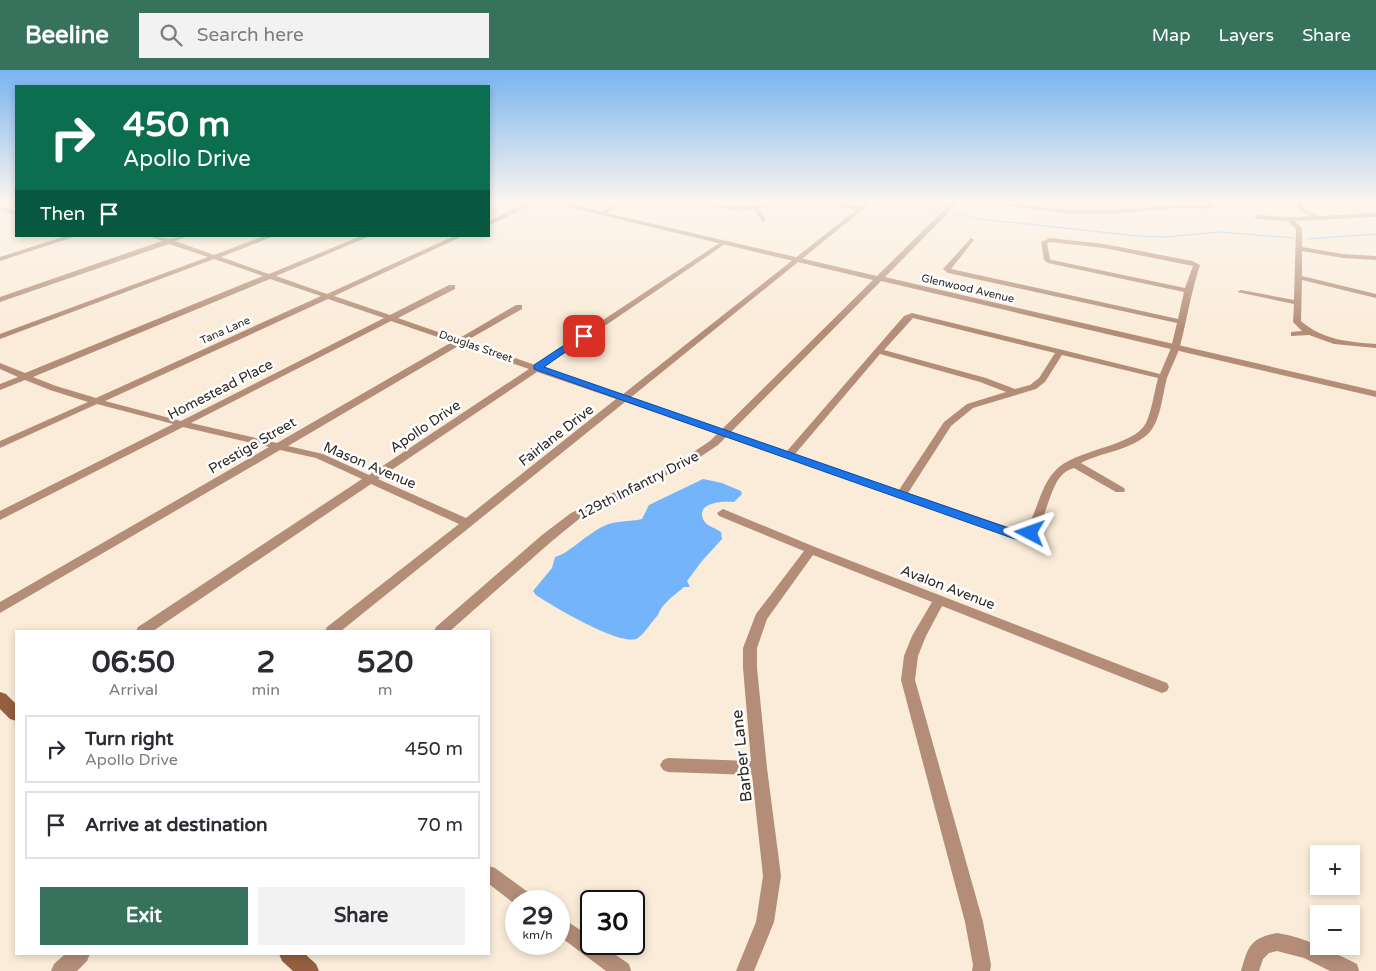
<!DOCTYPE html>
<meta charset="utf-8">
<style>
:root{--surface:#fff;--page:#f2f2f3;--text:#2b2b33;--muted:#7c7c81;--line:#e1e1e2;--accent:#36725c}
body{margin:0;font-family:"Varela Round",sans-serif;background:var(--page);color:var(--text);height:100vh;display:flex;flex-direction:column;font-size:19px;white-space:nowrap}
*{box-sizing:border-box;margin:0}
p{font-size:16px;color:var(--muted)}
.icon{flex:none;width:28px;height:28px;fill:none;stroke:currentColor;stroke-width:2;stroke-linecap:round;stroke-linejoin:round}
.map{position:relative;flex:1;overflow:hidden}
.side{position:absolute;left:15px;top:560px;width:475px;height:325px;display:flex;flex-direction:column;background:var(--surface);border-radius:0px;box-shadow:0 2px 8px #0003}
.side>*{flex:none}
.banner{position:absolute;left:15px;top:15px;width:475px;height:152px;border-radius:0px;box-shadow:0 2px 8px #0003;background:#0b6e4f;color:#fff;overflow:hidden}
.buttons{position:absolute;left:1310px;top:775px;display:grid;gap:10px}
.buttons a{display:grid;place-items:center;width:50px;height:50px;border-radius:0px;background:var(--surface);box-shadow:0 2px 8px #0003;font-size:25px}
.speed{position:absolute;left:505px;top:820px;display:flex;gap:10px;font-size:25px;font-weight:700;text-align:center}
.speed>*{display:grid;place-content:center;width:65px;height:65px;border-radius:50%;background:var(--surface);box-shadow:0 2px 8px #0003;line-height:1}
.speed small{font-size:12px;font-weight:400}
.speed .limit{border:2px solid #111;border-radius:8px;background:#fff;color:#111}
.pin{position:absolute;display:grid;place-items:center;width:42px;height:42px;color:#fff;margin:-21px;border-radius:10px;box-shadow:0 2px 8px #0006}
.me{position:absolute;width:55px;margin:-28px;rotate:274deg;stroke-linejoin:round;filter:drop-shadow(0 0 4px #0008)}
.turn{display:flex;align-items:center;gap:18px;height:105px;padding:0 25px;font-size:22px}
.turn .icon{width:65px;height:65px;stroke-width:2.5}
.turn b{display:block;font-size:35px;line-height:42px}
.then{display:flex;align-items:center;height:48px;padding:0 25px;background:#0003;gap:10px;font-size:19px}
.eta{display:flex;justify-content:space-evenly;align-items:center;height:85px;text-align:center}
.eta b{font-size:30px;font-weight:700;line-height:35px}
.cta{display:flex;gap:10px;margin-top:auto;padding:10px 25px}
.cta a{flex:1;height:58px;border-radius:0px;background:var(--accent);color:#fff;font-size:20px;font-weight:700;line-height:58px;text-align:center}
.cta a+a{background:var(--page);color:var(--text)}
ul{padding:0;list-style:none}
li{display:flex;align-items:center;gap:15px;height:68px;margin:0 10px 8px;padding:0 15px;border:2px solid var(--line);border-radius:0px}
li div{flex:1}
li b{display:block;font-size:19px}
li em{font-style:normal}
header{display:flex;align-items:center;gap:30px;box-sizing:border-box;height:70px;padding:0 25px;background:var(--accent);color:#fff}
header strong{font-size:24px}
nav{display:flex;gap:28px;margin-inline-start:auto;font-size:18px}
.search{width:350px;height:45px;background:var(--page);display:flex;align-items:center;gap:12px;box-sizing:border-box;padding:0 18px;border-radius:0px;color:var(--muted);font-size:19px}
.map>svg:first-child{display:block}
.water{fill:#73b4fb}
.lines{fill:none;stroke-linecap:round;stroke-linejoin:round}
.stream{stroke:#73b4fb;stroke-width:1}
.minor{fill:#b38d78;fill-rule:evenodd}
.tertiary{fill:#b38d78;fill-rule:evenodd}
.secondary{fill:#945e3f;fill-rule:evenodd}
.route{fill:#1a73e8;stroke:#114b97}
.labels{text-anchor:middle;stroke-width:5;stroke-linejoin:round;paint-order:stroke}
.far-street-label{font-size:11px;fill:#2d2821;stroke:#fff}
.street-label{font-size:14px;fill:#2d2821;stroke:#fff}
.near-street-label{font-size:16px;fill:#2d2821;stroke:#fff}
</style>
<header>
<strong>Beeline</strong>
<div class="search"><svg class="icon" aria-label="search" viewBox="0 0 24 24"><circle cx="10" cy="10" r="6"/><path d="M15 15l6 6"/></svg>Search here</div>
<nav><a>Map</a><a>Layers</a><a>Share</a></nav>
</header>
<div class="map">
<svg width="1376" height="901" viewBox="0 0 1376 901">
<rect width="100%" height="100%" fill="#faecd9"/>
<path class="water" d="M 703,409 L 722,413 L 741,421 L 742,424 L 734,432 C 723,431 694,432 704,451 C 708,457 716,458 721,462 L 722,469 L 702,491 L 687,511 L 690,517 L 684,517 C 676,524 661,534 658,545 C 652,551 645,563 638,568 C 622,578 551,535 536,525 L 533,521 L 552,498 L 555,487 C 568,484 588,463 604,456 C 616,450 630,452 642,449 L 649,435 Z"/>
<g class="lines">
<path class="stream" d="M 897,133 L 938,141
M 954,144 L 981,149 L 1138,166 L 1164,167 L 1220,162 L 1294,168
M 1307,169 L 1376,164"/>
<path class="minor" d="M 527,133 L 536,133 L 489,155 L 489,151 Z
M 617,133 L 625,133 L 603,145 L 598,144 Z
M 688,133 C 705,133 723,138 740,137 C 755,136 769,133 784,133 L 758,138 L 766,150 L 763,152 L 753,139 L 739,141 Z
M 828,133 L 841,133 L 859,137 L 864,133 L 871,133 L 630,328 L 787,381 L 904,246 L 912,243 L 1160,304 L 1171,278 L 1177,253 L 948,203 L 943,199 L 971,168 L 974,170 L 951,199 L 1178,249 L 1184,222 L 1048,193 L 1044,190 L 1041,172 L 1050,168 L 1104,174 L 1192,191 L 1200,195 C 1191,222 1187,249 1180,276 C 1177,287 1171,297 1167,308 C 1162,326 1161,352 1147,365 C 1128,381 1102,382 1081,393 L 1124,418 L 1125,420 L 1124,422 L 1116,422 L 1074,398 C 1070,399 1066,401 1063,404 C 1047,418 1045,465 1025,471 L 625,332 L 341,561 L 325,561 L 327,557 L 459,454 L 371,414 L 153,561 L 136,561 L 138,557 L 362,409 L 316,388 L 280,380 L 0,543 L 0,532 L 269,377 L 183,357 L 0,450 L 0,441 L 173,354 L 97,334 L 0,378 L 0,371 L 88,332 L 50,320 L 25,310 L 0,320 L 0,314 L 18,307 L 0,299 L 0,293 L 25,303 L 263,206 L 214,189 L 0,269 L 0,264 L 208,187 L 169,174 L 0,232 L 0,227 L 162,171 L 150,166 C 157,166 165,169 171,169 C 176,168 181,166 187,166 L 175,171 L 214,185 L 264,166 L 274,166 L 221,187 L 269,204 L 361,166 L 370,166 L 276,206 L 327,224 L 454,166 L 463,166 L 334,226 L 390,245 L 449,215 L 455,215 L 455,219 L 398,248 L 458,269 L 516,235 L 522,235 L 522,239 L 466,271 L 535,295 L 721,172 L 725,172 L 725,174 L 543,298 L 622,325 L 856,140 ZM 1050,172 L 1104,178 L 1193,196 L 1185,218 L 1052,190 L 1050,189 L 1047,173 ZM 270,209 L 321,226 L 96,328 L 56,316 L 33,307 ZM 328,229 L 384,248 L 181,351 L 105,331 ZM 913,248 L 1055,283 L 1039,308 L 1030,315 L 1015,319 L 986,308 L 884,280 ZM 391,251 L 452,272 L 277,373 L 191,353 ZM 460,275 L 529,299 L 369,405 L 323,384 L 288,376 ZM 880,284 L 980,312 L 1006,322 L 967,334 L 944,352 L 899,420 L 795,384 ZM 1062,285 L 1158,308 C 1154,323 1152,340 1146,353 C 1134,377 1074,379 1055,401 C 1038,419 1038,445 1023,462 L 908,423 L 951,356 L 973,338 L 1036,319 L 1045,312 ZM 537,302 L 616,329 L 466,448 L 378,409 Z
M 985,133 C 1015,133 1044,139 1074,140 C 1119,142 1163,134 1208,135 L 1210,133 L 1216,133 L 1210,139 L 1178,138 L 1108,144 L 1072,144 Z
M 1297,133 L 1303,133 L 1303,138 L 1319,146 L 1376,143 L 1376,147 L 1295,151 L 1302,159 L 1302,177 L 1343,184 L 1376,186 L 1376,190 L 1343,188 L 1302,181 L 1302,206 L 1376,224 L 1376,228 L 1302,210 L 1301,251 C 1322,270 1349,272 1376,274 L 1376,278 L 1334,274 L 1309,265 L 1291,266 L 1291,262 L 1302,261 L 1293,252 L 1294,234 L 1237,222 L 1241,220 L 1294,230 L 1296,159 L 1287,151 L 1257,149 L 1254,147 L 1257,145 L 1289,147 L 1311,146 L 1298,140 Z
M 0,136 L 16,141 L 16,145 L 0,140 Z
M 66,166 L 77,166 L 0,191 L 0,187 Z
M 723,439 L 815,477 L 1167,613 L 1169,617 L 1167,621 L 1162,623 L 1157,621 L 942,536 L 926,566 L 918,586 L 915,610 L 983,852 L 991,895 L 990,901 L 972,901 L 973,895 L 965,852 L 901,610 L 904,586 L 912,566 L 932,532 L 813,485 L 767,549 L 757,578 L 757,598 L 767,698 L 781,806 L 774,852 L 754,901 L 736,901 L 756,852 L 763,806 L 752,705 L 668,702 L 663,700 L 660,695 L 663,690 L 668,688 L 751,691 L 743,598 L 743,578 L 756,544 L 804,481 L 719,446 L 717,443 Z
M 489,796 L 495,798 L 532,825 L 535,831 L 516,831 L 516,835 L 489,814 Z
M 559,846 L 591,867 L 591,874 L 600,874 L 629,894 L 631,901 L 606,901 L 559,866 Z
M 1277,863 C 1306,867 1330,881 1357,894 L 1359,901 L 1330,901 L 1304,888 L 1277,881 L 1269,883 L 1263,889 L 1259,901 L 1241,901 C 1248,877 1250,868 1277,863 Z"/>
<path class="tertiary" d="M 551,133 L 564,133 L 877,206 L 951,133 L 958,133 L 885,207 L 1376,321 L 1376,327 L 881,211 L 718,375 L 691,393 L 579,449 L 552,471 L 450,561 L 434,561 L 436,557 L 542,465 L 571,443 L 683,389 L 710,371 L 873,210 Z
M 65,884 L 90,884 L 87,891 L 77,901 L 51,901 L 54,894 Z"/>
<path class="secondary" d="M 0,622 L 6,624 L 16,634 L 16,651 L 10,649 L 0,639 Z
M 279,884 L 305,884 L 316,894 L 319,901 L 293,901 L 282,891 Z"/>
</g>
<linearGradient id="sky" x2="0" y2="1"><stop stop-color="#79b4f0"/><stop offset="0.51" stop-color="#fdf6ee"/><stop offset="1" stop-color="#fdf6ee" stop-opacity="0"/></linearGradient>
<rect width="1376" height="259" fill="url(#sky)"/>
<path class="route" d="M 581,264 L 588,266 L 544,297 L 1017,461 L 1023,462 L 1030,459 L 1036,463 C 1029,472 1021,470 1012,468 L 534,299 L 534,295 Z"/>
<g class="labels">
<g class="far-street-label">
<text transform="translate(968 218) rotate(13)" y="4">Glenwood Avenue</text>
<text transform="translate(225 260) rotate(-24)" y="4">Tana Lane</text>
<text transform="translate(476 276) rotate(19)" y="4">Douglas Street</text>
</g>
<g class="street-label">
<text transform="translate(220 319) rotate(-27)" y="5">Homestead Place</text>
<text transform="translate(425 356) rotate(-34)" y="5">Apollo Drive</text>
<text transform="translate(556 365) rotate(-38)" y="5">Fairlane Drive</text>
<text transform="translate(252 375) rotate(-30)" y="5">Prestige Street</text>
<text transform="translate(370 395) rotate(23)" y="5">Mason Avenue</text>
<text transform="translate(638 415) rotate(-27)" y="5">129th Infantry Drive</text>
<text transform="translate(948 517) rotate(21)" y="5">Avalon Avenue</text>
</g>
<g class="near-street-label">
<text transform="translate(741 686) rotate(-96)" y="6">Barber Lane</text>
</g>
</g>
</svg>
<div class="buttons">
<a>+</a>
<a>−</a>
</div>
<div class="speed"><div>29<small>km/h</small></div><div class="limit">30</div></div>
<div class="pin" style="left:584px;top:266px;background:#d93025"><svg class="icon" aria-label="arrive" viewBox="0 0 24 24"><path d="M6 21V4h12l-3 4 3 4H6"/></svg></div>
<svg class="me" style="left:1030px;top:463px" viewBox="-20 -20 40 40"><path d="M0-17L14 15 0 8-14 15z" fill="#1a73e8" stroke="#fff" stroke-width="4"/></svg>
<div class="banner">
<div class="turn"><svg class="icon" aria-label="right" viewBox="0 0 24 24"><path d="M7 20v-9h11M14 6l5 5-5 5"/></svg><div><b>450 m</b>Apollo Drive</div></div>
<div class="then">Then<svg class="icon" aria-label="arrive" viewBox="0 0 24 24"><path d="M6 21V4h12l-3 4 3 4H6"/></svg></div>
</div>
<section class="side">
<div class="eta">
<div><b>06:50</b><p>Arrival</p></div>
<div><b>2</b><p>min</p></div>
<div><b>520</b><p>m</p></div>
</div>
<ul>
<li><svg class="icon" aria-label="right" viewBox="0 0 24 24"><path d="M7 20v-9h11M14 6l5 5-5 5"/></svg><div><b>Turn right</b><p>Apollo Drive</p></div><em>450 m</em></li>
<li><svg class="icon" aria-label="arrive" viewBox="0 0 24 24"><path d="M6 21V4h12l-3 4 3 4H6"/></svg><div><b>Arrive at destination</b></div><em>70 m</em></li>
</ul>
<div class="cta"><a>Exit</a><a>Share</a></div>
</section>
</div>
